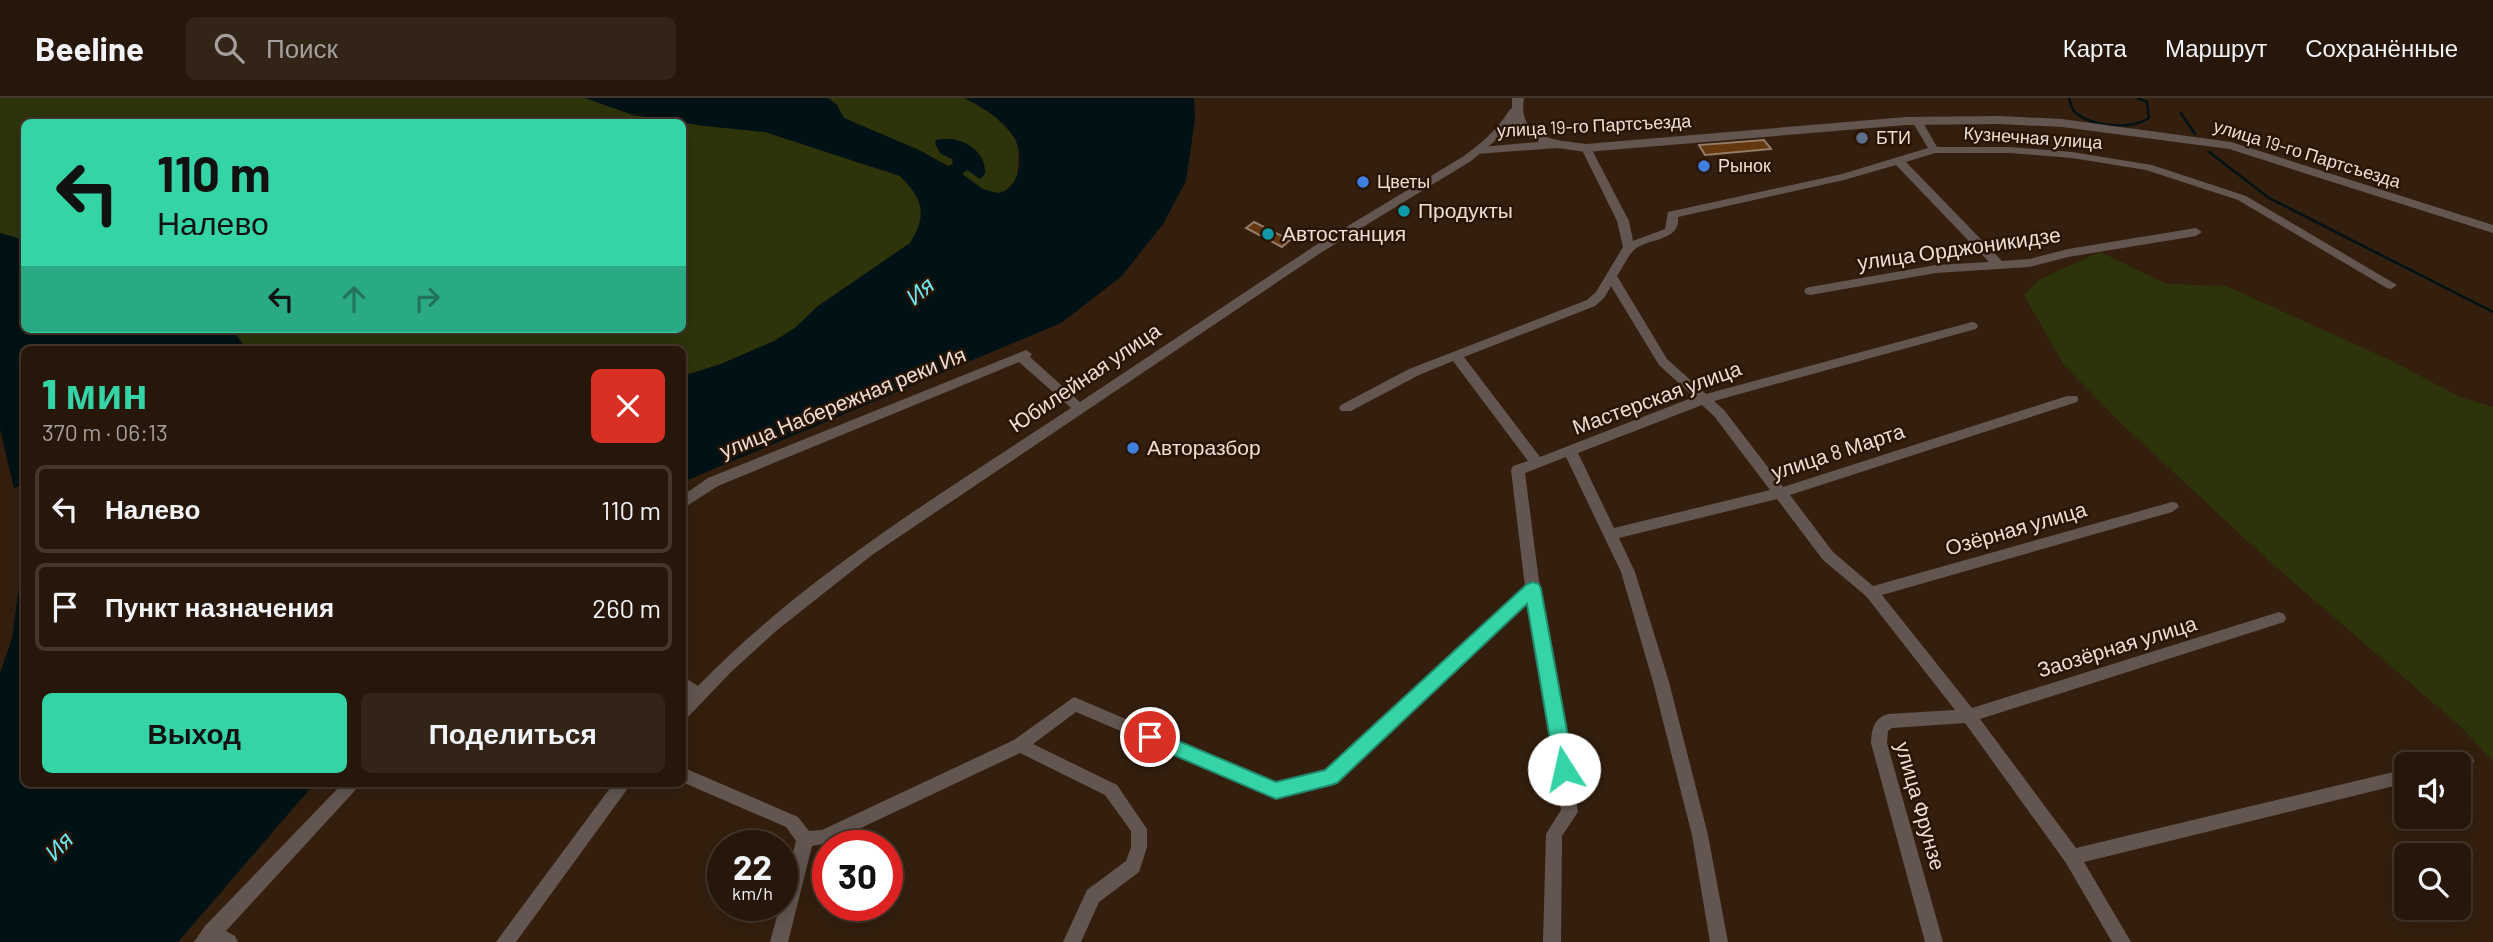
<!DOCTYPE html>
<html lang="ru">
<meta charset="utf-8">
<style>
:root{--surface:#27170a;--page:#332418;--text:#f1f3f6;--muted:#a49f9c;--line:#43362b;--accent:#35d4a7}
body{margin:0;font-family:Barlow,sans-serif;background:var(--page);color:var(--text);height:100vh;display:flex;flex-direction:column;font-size:26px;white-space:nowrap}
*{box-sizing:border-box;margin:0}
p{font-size:23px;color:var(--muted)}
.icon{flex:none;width:38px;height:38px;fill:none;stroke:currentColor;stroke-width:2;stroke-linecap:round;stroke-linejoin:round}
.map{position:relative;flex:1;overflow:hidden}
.panel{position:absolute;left:21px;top:248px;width:665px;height:441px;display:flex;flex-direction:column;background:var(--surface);border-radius:10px;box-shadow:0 4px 18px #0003,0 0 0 2px var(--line)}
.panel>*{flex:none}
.guide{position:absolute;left:21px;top:21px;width:665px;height:214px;border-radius:10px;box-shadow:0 4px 18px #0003,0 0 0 2px var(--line);background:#35d4a7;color:#111;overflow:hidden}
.controls{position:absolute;left:2394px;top:654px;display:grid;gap:14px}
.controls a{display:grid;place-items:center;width:77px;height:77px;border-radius:10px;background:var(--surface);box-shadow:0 4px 18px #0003,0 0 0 2px var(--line);font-size:35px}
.speed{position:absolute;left:707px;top:732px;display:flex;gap:14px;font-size:35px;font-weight:700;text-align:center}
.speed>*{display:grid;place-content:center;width:91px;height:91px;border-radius:50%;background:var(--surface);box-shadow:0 4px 18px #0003,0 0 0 2px var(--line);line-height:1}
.speed small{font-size:18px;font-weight:400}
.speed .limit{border:10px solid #d22;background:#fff;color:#111}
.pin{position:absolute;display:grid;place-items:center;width:60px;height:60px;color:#fff;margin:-30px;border:4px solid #fff;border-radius:50%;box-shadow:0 2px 7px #0007}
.me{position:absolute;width:77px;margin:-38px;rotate:350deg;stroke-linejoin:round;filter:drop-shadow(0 0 5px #0008)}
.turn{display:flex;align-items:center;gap:24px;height:147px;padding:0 21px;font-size:32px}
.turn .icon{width:91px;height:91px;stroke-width:2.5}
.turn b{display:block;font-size:49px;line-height:60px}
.lanes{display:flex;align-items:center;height:66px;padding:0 21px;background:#0003;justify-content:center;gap:35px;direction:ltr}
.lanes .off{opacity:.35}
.round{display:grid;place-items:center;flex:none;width:74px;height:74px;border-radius:10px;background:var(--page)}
.head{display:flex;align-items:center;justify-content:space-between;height:119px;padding:0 21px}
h1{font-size:42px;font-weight:800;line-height:52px;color:var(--accent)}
.button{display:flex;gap:14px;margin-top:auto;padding:14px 21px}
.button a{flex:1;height:80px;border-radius:10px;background:var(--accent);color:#111;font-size:28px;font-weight:800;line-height:80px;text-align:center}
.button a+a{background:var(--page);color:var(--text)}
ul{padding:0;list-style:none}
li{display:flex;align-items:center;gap:21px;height:88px;margin:0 14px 10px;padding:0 7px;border:4px solid var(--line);border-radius:10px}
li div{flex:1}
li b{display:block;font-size:26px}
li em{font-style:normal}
header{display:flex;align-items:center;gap:42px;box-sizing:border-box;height:98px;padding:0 35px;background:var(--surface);border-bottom:2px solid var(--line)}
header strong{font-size:33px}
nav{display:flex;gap:38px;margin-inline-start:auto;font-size:24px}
.search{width:490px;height:63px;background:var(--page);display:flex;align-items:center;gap:18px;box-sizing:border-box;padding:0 24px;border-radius:10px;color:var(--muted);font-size:26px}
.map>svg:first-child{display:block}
.green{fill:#2e340a}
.water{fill:#001215}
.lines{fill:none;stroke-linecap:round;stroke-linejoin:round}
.stream{stroke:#001215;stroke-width:2.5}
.building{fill:#64370e;stroke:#957c69;stroke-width:2}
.minor{fill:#635651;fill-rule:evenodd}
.tertiary{fill:#635651;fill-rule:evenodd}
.route{fill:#35d4a7;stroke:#228a6d;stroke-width:2}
.service-dot{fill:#5c6f8a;stroke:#291505;stroke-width:2.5}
.shop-dot{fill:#3f7fe0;stroke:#291505;stroke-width:2.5}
.culture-dot{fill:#0f9aa8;stroke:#291505;stroke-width:2.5}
.labels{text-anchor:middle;stroke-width:5;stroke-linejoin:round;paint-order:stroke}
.far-street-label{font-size:18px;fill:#ecded4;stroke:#291505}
.far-poi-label{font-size:18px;fill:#ecded4;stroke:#291505;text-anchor:start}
.poi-label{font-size:21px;fill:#ecded4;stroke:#291505;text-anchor:start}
.street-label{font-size:21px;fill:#ecded4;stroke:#291505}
.water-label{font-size:23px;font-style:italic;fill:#6ceaf4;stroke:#291505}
</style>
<header>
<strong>Beeline</strong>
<div class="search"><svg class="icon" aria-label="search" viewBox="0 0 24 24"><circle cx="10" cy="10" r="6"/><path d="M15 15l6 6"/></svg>Поиск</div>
<nav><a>Карта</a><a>Маршрут</a><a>Сохранённые</a></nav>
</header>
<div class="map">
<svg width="2493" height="844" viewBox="0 0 2493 844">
<rect width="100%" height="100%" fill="#341f0e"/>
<path class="green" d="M 0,0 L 585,0 L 633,17 L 765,34 L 900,78 C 922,101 928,116 910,145 L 818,208 L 795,230 L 774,243 L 721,266 L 683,278 L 682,252 L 247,252 L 232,231 L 682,231 L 682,24 L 24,24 L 24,142 L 0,135 Z
M 828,0 L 964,0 L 993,17 L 1015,40 L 1018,51 L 1017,80 L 1003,95 L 987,94 L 962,76 L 967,72 L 974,76 L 983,60 C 972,46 959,42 941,41 L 946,59 L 952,61 L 953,67 L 948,68 L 919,52 L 844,20 L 837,7 Z
M 2100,154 L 2167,186 L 2226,188 L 2392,263 L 2460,299 L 2493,309 L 2493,663 L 2461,629 L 2269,463 L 2124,328 L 2064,267 L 2024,197 L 2040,181 Z"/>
<path class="water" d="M 585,0 L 828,0 L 837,7 L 844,20 L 919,52 L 948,68 L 953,66 L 952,61 L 941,56 L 935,46 L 936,42 C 958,36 987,51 985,76 L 980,81 L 967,72 L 962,76 L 983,91 L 997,95 C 1020,93 1024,58 1015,41 C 1006,24 982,8 964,0 L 1194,0 L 1195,21 L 1186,83 L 1163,126 L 1122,178 L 1061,225 L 683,384 L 683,278 L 721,266 L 774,243 L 795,230 L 818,208 L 910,145 C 928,116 923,101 900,78 L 765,34 L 704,28 L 633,17 Z
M 0,135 L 24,142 L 24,231 L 232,231 L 247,252 L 24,252 L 24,386 L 14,390 L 0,331 Z
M 24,488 L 24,686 L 314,686 L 178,844 L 0,844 L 0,575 L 12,541 L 19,490 Z"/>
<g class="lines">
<path class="stream" d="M 2069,0 C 2071,6 2071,12 2076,15 C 2093,29 2131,32 2149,20 L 2147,4 L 2137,0
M 2181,15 L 2195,36
M 2209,54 L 2269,100 L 2493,214"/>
</g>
<path class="building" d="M 1764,42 L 1771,51 L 1705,57 L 1699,47 Z
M 1254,124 L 1290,142 L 1282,149 L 1246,130 Z"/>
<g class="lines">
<path class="minor" d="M 1514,10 L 1519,13 L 1509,31 L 1471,63 L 1322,154 L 872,457 L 776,533 L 731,574 L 688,619 L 682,621 L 682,603 L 688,598 L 682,593 L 682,578 L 698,588 C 807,476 941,396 1071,310 L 1019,264 L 718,388 L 682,411 L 682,398 L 708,380 L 1026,252 L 1032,256 L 1030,259 L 1080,304 L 1313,149 L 1464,58 C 1483,44 1498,31 1510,11 Z
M 1917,20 L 1921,21 L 1937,49 L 2010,49 L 2072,54 L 2152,67 L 2246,98 L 2397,187 L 2391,191 L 2387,190 L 2238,102 L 2146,72 L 2072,60 L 2010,55 L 1935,55 L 1906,64 L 2002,163 L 2029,161 L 2068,151 L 2196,130 L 2202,134 L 2196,138 L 2068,159 L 2029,169 L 1936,175 L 1810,197 L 1806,196 L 1804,193 L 1806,190 L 1810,189 L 1936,167 L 1989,164 L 1896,67 L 1844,82 L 1678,119 C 1681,145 1644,139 1632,154 C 1626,161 1622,171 1617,178 L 1667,261 L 1706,296 L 1972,224 L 1976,225 L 1978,228 L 1976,231 L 1714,303 L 1724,312 L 1783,389 L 2067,298 L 2077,298 L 2078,301 L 2077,304 L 1790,397 L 1833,454 L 1873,488 L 2172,404 L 2177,405 L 2179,409 L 2172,414 L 1882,497 L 1972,610 L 2279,514 L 2284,516 L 2286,520 L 2284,524 L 1980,621 L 2076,750 L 2406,671 L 2406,685 L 2084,764 L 2131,844 L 2112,844 L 2066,765 L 1965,625 L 1892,630 L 1888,633 L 1887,645 L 1943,844 L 1925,844 L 1871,645 C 1872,631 1873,621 1888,616 L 1955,612 L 1866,498 L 1823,462 L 1777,401 L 1619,440 L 1635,474 L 1669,584 L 1708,737 L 1728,844 L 1710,844 L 1692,737 L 1653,584 L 1621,474 L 1566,359 L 1525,375 L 1540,491 L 1578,714 L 1562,738 L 1561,844 L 1543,844 L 1546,736 L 1561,712 L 1528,505 L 1337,684 L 1331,686 L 1276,699 L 1076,614 L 1033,646 L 1117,687 L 1147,731 L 1147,749 L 1139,774 L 1099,804 L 1081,844 L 1063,844 L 1087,792 L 1126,763 L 1131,749 L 1131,733 L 1105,697 L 1020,655 L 829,745 L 812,748 L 788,844 L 770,844 L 780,807 L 782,807 L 782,797 L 796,743 L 786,729 L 682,684 L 682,669 L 798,719 L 809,733 L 822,732 L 1014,642 L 1074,599 L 1276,685 L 1326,673 L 1525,489 L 1511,372 L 1513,368 L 1528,363 L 1453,263 L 1419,277 L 1351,313 L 1341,313 L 1339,310 L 1341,307 L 1409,271 L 1587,202 L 1596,194 L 1623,149 L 1617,123 L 1581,50 L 1582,48 L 1590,48 L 1591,50 L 1629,123 L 1633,143 L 1665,131 L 1668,114 L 1842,76 L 1928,50 L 1912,23 ZM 1611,188 L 1659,267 L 1694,299 L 1540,359 L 1464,259 L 1595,208 L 1604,200 ZM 1702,307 L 1714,318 L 1770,392 L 1614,430 L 1578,355 Z
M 2466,656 L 2472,658 L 2474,663 L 2472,668 L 2459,672 L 2459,667 L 2443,667 L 2445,662 Z
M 342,686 L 361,686 L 226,833 L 235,838 L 238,844 L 194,844 L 205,828 Z
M 613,686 L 631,686 L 516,844 L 496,844 Z"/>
<path class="tertiary" d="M 1512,0 L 1524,0 C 1517,41 1555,42 1586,46 L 1906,19 L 1999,18 L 2062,21 L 2231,44 L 2493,127 L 2493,135 L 2229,51 L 2062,29 L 1999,26 L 1906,27 L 1586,54 L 1557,50 L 1477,56 L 1477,50 L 1481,49 L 1539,44 L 1523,37 L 1512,25 Z"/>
</g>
<path class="route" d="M 1533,484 L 1539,486 L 1541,491 L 1574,671 L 1571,676 L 1564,679 L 1558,676 L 1555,671 L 1527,506 L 1337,685 L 1331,687 L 1276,701 L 1143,644 L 1141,639 L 1143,633 L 1150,631 L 1276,684 L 1325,672 L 1527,486 Z"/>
<circle class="service-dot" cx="1862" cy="40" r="7"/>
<g class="shop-dot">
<circle cx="1704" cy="68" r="7"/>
<circle cx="1363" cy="84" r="7"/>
<circle cx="1133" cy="350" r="7"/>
</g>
<g class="culture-dot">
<circle cx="1404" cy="113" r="7"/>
<circle cx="1268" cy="136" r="7"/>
</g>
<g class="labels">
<g class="far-street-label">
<text transform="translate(1594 28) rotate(-3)" y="6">улица 19-го Партсъезда</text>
<text transform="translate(2033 40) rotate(4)" y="6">Кузнечная улица</text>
<text transform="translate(2307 56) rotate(17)" y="6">улица 19-го Партсъезда</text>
</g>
<g class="far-poi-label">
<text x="1876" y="46">БТИ</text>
<text x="1718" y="74">Рынок</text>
<text x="1377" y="90">Цветы</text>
</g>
<g class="poi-label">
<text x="1418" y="120">Продукты</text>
<text x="1282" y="143">Автостанция</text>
<text x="1147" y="357">Авторазбор</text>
</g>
<g class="street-label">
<text transform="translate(1959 151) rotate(-8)" y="7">улица Орджоникидзе</text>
<text transform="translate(1085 280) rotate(-34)" y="7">Юбилейная улица</text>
<text transform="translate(1657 300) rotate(-20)" y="7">Мастерская улица</text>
<text transform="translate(843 305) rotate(-22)" y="7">улица Набережная реки Ия</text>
<text transform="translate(1838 354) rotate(-18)" y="7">улица 8 Марта</text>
<text transform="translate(2016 431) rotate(-16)" y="7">Озёрная улица</text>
<text transform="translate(2117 549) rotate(-17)" y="7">Заозёрная улица</text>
<text transform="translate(1920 708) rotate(74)" y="7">улица Фрунзе</text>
</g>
<g class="water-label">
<text transform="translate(920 193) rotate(-40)" y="8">Ия</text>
<text transform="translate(59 748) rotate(-46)" y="8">Ия</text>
</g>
</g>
</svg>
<div class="controls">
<a><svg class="icon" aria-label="sound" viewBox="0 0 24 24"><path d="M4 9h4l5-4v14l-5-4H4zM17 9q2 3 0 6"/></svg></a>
<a><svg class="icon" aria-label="search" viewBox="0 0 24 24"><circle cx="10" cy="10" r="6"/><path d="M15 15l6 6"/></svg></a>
</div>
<div class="speed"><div>22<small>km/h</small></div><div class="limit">30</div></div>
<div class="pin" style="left:1150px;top:639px;background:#d93025"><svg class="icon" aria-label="arrive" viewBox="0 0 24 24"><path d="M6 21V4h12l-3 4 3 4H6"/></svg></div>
<svg class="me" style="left:1564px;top:671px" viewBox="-20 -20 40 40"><circle r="19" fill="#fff"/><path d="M0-13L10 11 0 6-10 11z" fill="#35d4a7"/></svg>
<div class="guide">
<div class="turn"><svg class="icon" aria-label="left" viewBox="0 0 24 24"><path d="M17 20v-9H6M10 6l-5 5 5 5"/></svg><div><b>110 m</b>Налево</div></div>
<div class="lanes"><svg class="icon" aria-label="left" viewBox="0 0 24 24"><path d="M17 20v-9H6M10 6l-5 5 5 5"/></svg><svg class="icon off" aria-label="ahead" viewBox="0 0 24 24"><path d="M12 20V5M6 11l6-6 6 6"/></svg><svg class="icon off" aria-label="right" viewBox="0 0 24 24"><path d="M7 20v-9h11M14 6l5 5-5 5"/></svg></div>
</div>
<section class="panel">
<div class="head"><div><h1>1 мин</h1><p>370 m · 06:13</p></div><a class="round" style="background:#d93025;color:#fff"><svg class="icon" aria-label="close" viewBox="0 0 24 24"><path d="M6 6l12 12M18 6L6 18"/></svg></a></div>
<ul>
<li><svg class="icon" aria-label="left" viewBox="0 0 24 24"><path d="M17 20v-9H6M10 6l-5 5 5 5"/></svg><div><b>Налево</b></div><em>110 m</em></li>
<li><svg class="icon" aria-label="arrive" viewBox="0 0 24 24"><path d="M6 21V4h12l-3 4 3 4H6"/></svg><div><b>Пункт назначения</b></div><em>260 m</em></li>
</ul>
<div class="button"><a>Выход</a><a>Поделиться</a></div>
</section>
</div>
